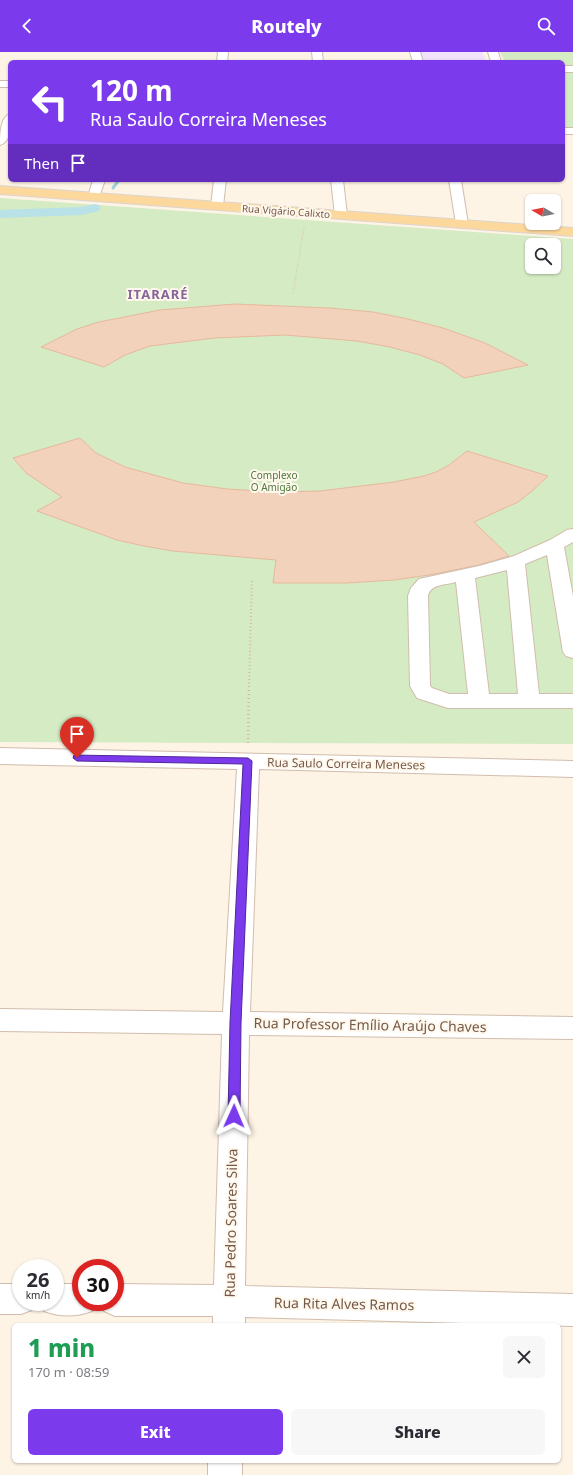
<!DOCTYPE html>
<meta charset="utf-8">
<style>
:root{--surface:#fff;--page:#f7f7f7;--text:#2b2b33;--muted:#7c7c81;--accent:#7c3aed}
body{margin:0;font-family:"Noto Sans",sans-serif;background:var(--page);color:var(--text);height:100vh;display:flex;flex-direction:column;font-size:15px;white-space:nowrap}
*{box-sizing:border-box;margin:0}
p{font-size:13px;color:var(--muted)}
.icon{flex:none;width:22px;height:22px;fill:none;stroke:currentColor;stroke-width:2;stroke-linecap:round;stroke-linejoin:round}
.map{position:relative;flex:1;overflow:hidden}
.details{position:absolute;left:12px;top:1271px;width:549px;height:140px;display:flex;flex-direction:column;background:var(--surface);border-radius:6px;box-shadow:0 1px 3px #0004}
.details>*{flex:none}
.guide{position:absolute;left:8px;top:8px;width:557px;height:122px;border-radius:6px;box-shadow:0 1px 3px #0004;background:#7c3aed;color:#fff;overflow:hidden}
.needle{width:26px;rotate:280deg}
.controls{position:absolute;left:525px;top:142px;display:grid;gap:8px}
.controls a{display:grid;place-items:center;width:36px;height:36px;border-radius:6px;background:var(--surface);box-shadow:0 1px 3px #0004;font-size:20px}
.speed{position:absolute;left:12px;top:1207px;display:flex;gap:8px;font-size:20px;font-weight:700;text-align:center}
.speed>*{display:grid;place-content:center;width:52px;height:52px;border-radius:50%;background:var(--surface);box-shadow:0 1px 3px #0004;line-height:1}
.speed small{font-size:10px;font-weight:400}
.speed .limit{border:6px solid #d22;background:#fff;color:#111}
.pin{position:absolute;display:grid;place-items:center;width:34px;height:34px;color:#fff;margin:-41px -17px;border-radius:50% 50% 50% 0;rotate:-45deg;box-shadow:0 0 4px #0007}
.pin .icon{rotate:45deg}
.me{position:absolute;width:44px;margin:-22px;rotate:1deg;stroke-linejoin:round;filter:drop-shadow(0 0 3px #0008)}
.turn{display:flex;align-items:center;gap:14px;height:84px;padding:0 16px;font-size:18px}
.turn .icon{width:52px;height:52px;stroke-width:2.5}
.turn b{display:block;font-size:28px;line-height:34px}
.then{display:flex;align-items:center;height:38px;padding:0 16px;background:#0003;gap:8px;font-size:15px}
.round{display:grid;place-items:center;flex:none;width:42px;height:42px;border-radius:6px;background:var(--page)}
.headline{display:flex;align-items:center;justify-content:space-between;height:68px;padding:0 16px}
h1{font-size:24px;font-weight:800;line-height:30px;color:#1e9e55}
.cta{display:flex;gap:8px;margin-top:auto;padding:8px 16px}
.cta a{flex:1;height:46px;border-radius:6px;background:var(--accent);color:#fff;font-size:16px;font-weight:800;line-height:46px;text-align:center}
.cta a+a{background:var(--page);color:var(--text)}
header{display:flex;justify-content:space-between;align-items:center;height:52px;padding:0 16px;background:var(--accent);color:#fff;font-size:18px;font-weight:800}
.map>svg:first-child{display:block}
.education{fill:#f1e2fa}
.green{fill:#d4ebc3;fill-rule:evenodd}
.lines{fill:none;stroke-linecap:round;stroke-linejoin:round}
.stream{stroke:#9fd1da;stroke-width:3}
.canal{fill:#b9e1e8;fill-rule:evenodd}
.building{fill:#f3d2bc;stroke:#e7b89c}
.minor-casing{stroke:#d1bdad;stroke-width:2}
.major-casing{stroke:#dcd4d0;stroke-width:2}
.path-far2{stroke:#d9b59f;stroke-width:1.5;stroke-dasharray:0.5 2;stroke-linecap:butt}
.path-far1{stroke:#d9b59f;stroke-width:2;stroke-dasharray:1 2.5;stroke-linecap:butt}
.path{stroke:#d9b59f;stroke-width:2.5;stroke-dasharray:1 3;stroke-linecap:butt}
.minor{fill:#fff;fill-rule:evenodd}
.major{fill:#fdd89c;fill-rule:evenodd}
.route{fill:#7c3aed;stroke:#51269a}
.labels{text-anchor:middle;stroke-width:4;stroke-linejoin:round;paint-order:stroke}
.far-street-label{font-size:10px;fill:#775949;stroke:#fff8ed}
.far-park-label{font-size:10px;fill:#4f783e;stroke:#fff8ed}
.street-label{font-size:12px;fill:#775949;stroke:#fff8ed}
.far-district-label{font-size:13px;font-weight:bold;letter-spacing:1px;fill:#88659b;stroke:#fff8ed}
.near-street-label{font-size:14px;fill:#775949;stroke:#fff8ed}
</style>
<header><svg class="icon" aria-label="back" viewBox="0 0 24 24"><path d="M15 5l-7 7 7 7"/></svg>Routely<svg class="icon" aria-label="search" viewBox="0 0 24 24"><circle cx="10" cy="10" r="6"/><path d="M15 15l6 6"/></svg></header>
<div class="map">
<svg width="573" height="1423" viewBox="0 0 573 1423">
<rect width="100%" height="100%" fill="#fdf4e5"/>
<path class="education" d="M 418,0 L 482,0 L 487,10 L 421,10 Z"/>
<path class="green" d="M 500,0 L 573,0 L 573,16 L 563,16 L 563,10 L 505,10 Z
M 563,20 L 573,20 L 573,78 L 563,77 Z
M 0,146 L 573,187 L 573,692 L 0,690 ZM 532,193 L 554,193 L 554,215 L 532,215 Z"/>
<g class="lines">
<path class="stream" d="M 113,136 L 119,128"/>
<path class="canal" d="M 94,152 L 99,153 L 100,156 L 99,159 L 82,163 L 0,166 L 0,158 L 82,155 Z"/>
</g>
<path class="building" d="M 235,252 L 329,256 L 373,260 L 408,267 L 443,276 L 485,291 L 528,313 L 464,326 L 443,312 L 420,303 L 390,295 L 357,289 L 285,283 L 214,286 L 150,294 L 125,303 L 104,315 L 41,295 L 77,277 L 99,270 L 160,258 Z
M 80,386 L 96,401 L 125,415 L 183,431 L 227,437 L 278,440 L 320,439 L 394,430 L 424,424 L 436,420 L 449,413 L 467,399 L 548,424 L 532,439 L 518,450 L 474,470 L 509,504 L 479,513 L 429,523 L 394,528 L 346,531 L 273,531 L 276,508 L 173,499 L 144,494 L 117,488 L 37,459 L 62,445 L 26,421 L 13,406 Z"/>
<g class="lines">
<defs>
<path id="minor" d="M 218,0 L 228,0 L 227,10 L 217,10 Z
M 312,0 L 322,0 L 323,10 L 313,10 Z
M 410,0 L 420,0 L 423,10 L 413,10 Z
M 488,0 L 498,0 L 501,10 L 491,10 Z
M 563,14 L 573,14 L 573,20 L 563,20 Z
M 0,29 L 10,29 L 10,35 L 0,35 Z
M 10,62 C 10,71 12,90 0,93 C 0,84 0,65 10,62 Z
M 563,76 L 573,76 L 573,82 L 563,82 Z
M 93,128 L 105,128 L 98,148 L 90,148 L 88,145 Z
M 214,128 L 226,128 L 223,154 L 221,157 L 213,157 L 211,154 Z
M 331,128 L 343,128 L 347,163 L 345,166 L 337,166 L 335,163 Z
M 449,128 L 461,128 L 468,172 L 466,175 L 458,175 L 456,172 Z
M 573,477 L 573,490 L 564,495 L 573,544 L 573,606 L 566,604 L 563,600 L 547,503 L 525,512 L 539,642 L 573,642 L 573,656 L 448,656 L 417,646 L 410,634 L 408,544 L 411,536 L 419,527 L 479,514 L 514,504 L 550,488 L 567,478 ZM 507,518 L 518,642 L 489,642 L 475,526 ZM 456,530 L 468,642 L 449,642 L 432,636 L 430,634 L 428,544 C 430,532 446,533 456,530 Z
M 0,696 L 573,709 L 573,725 L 259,717 L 250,960 L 573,965 L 573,987 L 249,983 L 245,1234 L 573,1242 L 573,1274 L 245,1265 L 245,1273 L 213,1273 L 213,1264 L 115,1264 L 104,1259 L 100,1250 L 115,1250 L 115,1232 L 214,1233 L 222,982 L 0,979 L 0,957 L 223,960 L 237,717 L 0,712 Z
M 0,1232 L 21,1232 L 21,1250 L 35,1250 L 32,1258 L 21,1262 L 0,1262 Z
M 55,1232 L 81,1232 L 81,1250 L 96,1250 L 92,1259 C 76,1265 60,1265 44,1259 L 40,1250 L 55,1250 Z
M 208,1409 L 242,1409 L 242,1423 L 208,1423 Z"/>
<path id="major" d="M 0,134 L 573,176 L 573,184 L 0,142 Z"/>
</defs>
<use href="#minor" class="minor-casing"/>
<use href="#major" class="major-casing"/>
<path class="path-far2" d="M 293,242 L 304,175"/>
<path class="path-far1" d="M 249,635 L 252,527"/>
<path class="path" d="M 248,691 L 249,634"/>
<use href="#minor" class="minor"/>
<use href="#major" class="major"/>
</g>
<path class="route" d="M 74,703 L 248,706 L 252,709 L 241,971 L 240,1064 L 238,1068 L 234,1069 L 230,1068 L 228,1064 L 230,971 L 243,712 L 77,709 L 73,706 Z"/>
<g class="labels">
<g class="far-street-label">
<text transform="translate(286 159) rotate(4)" y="4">Rua Vigário Calixto</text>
</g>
<g class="far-park-label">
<text x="274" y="427">Complexo<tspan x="274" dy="12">O Amigão</tspan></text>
</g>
<g class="street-label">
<text transform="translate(346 712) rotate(1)" y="4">Rua Saulo Correira Meneses</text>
</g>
<g class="far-district-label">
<text x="158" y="247">ITARARÉ</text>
</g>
<g class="near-street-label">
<text transform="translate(370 973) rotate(1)" y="5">Rua Professor Emílio Araújo Chaves</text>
<text transform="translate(231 1171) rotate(-89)" y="5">Rua Pedro Soares Silva</text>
<text transform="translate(344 1252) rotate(1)" y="5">Rua Rita Alves Ramos</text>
</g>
</g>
</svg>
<div class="controls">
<a><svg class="needle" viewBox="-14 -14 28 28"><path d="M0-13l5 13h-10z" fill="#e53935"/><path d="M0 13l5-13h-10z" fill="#7c7c81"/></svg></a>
<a><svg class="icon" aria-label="search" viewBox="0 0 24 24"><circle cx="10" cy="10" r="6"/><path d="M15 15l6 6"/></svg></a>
</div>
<div class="speed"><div>26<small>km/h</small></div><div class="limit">30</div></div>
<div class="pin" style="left:77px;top:706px;background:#d93025"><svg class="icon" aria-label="arrive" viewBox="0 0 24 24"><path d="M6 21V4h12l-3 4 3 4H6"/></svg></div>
<svg class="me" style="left:234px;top:1064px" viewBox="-20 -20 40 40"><path d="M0-17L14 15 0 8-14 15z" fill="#7c3aed" stroke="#fff" stroke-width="4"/></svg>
<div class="guide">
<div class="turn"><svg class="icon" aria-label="left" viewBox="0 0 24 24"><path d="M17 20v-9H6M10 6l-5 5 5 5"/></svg><div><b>120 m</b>Rua Saulo Correira Meneses</div></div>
<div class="then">Then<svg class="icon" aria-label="arrive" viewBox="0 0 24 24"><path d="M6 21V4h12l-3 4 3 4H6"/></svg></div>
</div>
<section class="details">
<div class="headline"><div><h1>1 min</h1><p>170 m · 08:59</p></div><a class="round"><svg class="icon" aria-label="close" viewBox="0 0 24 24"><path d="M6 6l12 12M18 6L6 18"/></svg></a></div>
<div class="cta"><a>Exit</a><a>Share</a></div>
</section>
</div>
